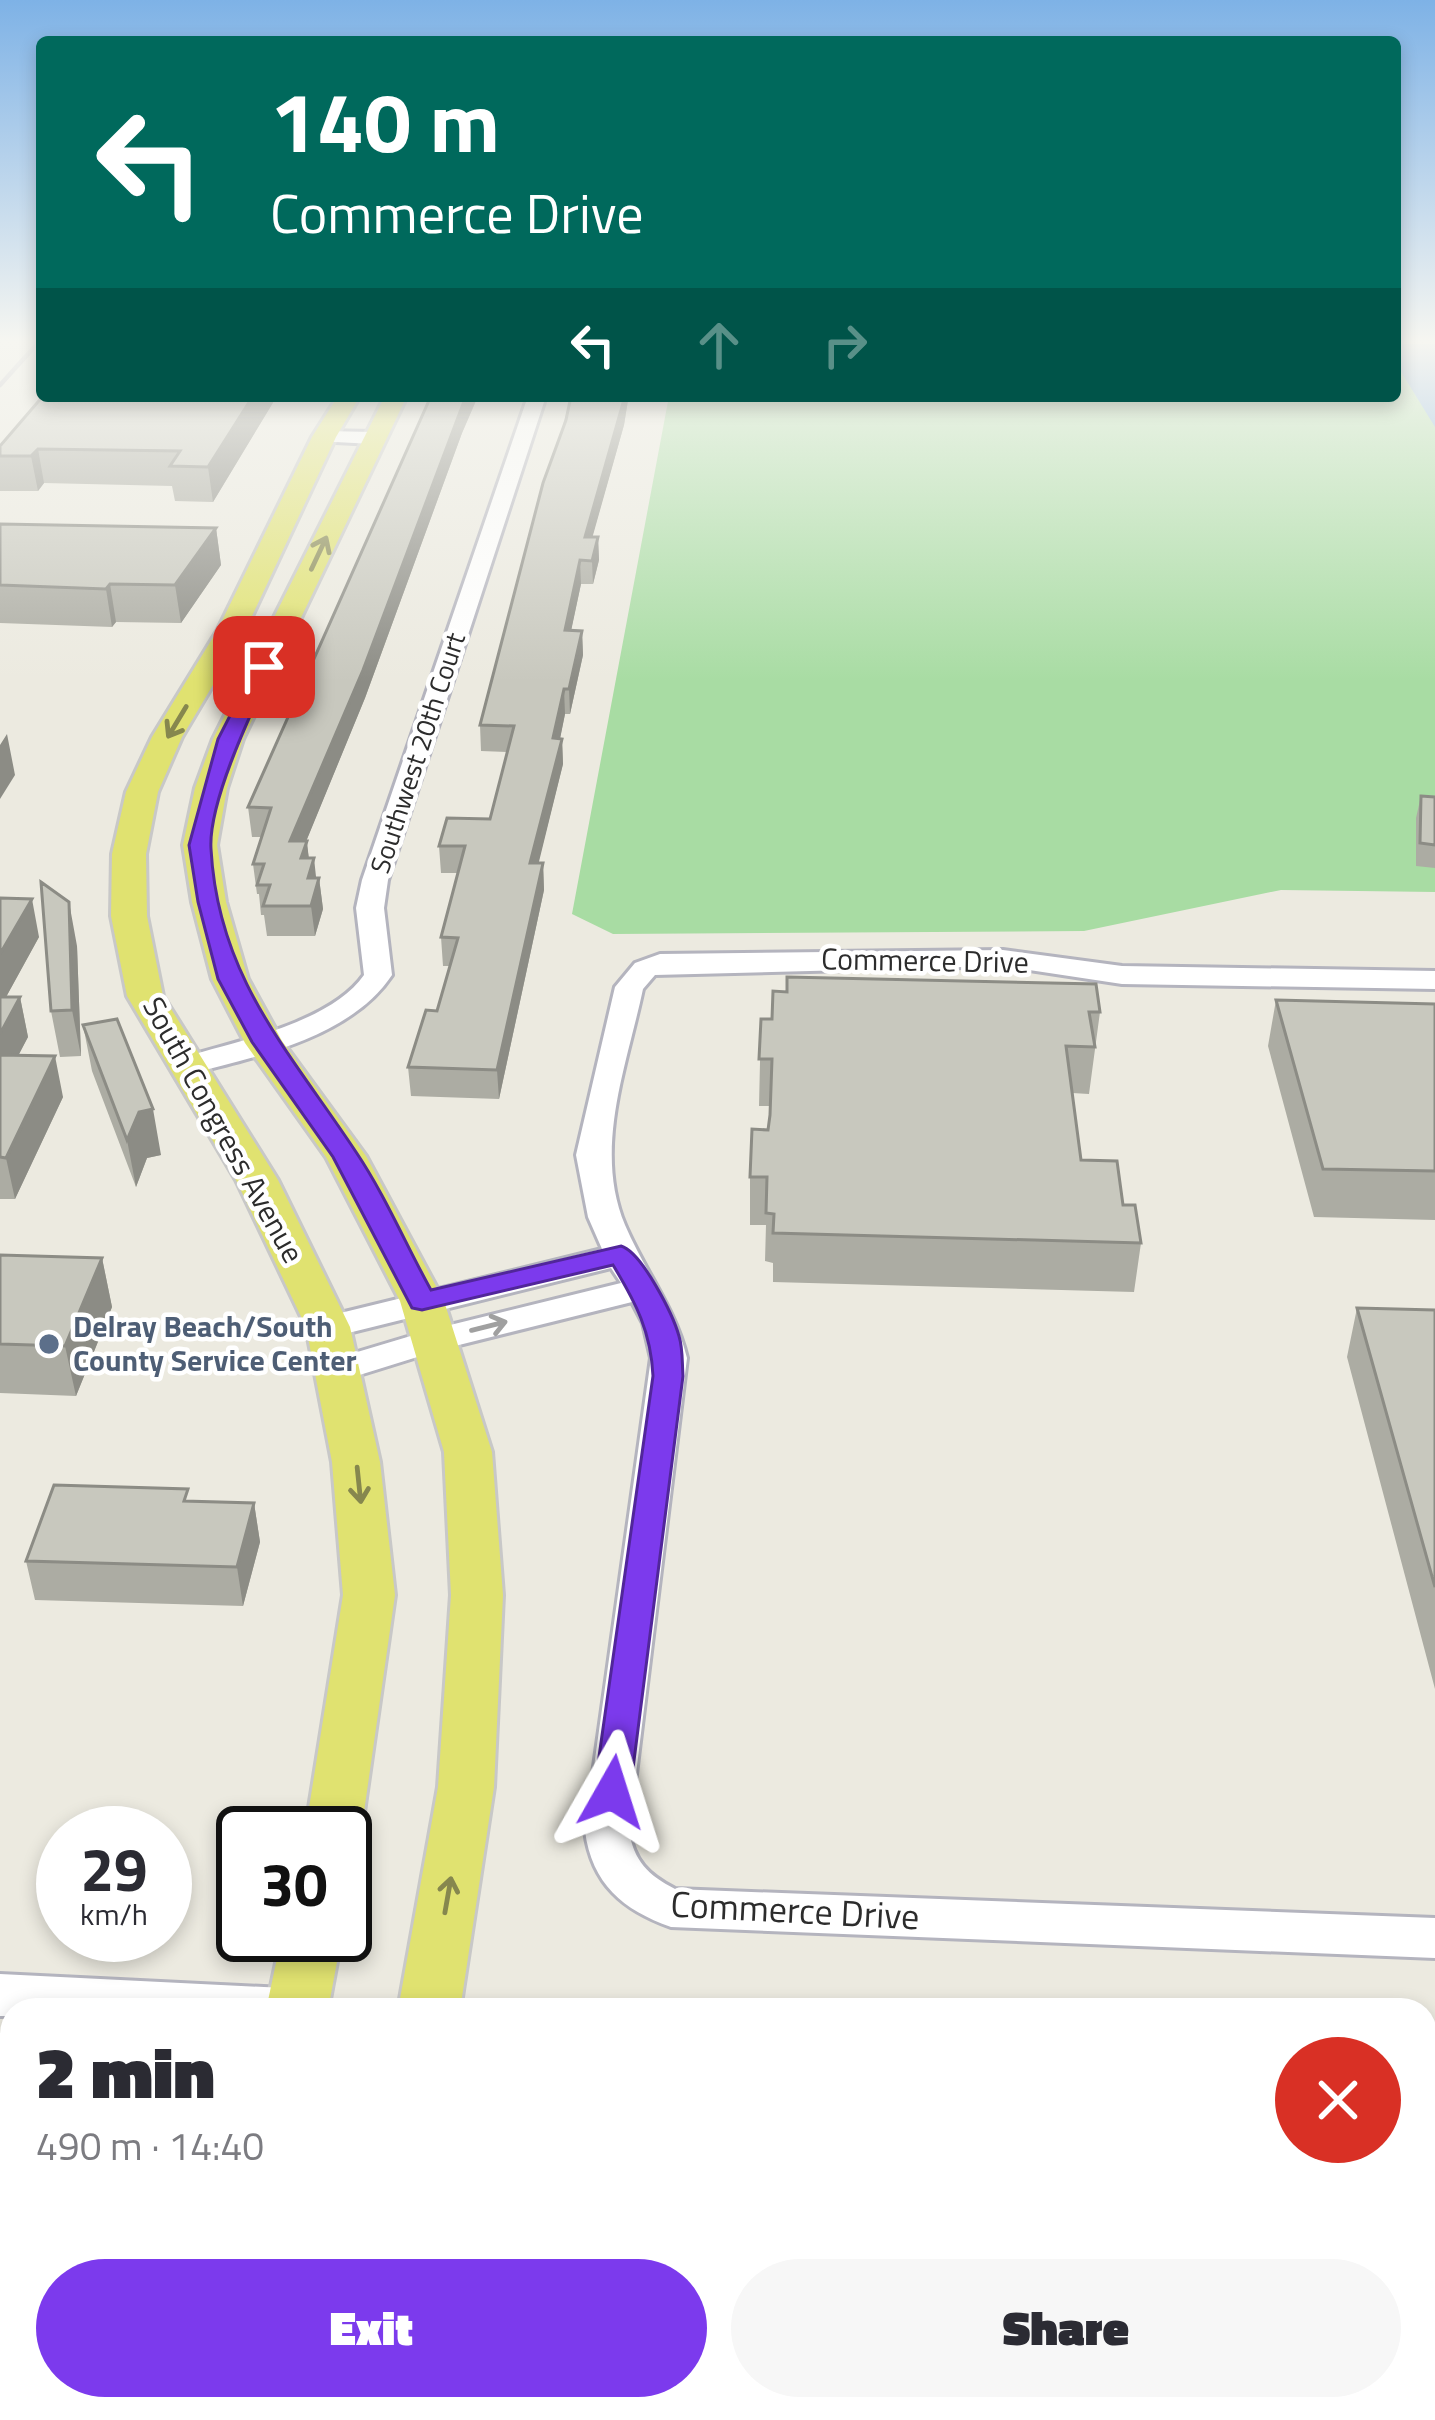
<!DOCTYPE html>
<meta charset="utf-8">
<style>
:root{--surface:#fff;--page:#f7f7f7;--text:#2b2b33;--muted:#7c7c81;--accent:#7c3aed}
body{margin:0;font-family:"Titillium Web",sans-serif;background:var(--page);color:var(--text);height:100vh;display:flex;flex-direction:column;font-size:45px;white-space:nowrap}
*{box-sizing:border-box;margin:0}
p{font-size:39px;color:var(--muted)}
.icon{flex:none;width:66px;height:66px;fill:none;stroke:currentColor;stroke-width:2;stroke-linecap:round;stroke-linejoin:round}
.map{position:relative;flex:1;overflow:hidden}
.side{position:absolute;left:0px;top:1998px;width:1437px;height:423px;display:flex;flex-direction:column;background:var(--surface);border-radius:36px 36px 0 0;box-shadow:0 6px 18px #0003}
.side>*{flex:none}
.hud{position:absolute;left:36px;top:36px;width:1365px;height:366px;border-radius:12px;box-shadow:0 6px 18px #0003;background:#00695c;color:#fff;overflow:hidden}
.speed{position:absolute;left:36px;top:1806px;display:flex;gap:24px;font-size:60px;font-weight:700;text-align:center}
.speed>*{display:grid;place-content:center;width:156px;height:156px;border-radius:50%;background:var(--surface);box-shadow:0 6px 18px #0003;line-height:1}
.speed small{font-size:30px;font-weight:400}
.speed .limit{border:6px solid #111;border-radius:18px;background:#fff;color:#111}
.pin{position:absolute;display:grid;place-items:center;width:102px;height:102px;color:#fff;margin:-51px;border-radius:24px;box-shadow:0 6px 18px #0006}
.me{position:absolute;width:132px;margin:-66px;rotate:6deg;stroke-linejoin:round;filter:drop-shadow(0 0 9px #0008)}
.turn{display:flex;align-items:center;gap:42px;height:252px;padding:0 36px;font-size:54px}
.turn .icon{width:156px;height:156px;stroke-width:2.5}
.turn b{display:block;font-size:84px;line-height:102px}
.lanes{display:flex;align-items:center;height:114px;padding:0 36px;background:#0003;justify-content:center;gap:60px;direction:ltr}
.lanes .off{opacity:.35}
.round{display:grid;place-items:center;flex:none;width:126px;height:126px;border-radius:63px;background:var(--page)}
.headline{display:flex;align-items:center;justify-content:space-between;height:204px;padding:0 36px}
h1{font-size:72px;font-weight:800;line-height:90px}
.primary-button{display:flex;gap:24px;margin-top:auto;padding:24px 36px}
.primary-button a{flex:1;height:138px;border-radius:72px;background:var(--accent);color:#fff;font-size:48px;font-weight:800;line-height:138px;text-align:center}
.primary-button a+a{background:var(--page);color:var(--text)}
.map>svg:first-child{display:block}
.green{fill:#a8dca3}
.water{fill:#7fafe2}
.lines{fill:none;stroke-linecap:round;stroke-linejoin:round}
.minor-casing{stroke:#b4b4be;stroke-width:6}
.major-casing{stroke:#c8c8c8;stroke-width:6}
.minor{fill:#fff;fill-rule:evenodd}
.major{fill:#e0e270;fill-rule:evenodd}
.rail{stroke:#a5a3b4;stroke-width:4.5}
.wall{fill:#acaca3}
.shaded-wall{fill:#8c8c85}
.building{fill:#c8c8be;stroke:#8c8c85;stroke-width:3}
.oneway{stroke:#86874e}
.oneway2{stroke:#a0a0a0}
.route{fill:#7c3aed;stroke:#51269a;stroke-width:3}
.service-dot{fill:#5c6f8a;stroke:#fff;stroke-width:4.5}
.labels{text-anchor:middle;stroke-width:9;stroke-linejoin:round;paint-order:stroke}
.far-street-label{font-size:27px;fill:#2c2c2c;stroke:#fff}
.street-label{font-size:30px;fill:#2c2c2c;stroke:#fff}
.service-label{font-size:30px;font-weight:bold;fill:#4e5e75;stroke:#fff;text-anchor:start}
.near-street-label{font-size:36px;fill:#2c2c2c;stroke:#fff}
</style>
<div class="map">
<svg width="1435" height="2420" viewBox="0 0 1435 2420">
<rect width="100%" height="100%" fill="#eceae0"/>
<path class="green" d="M 1395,344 L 1435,344 L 1435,892 L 1281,890 L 1084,931 L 613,934 L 572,914 L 669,396 L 1395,396 Z"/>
<path class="water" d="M 1395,344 L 1435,344 L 1435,427 L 1395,362 Z"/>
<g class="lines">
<defs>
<path id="minor" d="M 528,396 L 546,396 L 388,880 L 384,908 L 392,975 C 350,1038 256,1057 185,1075 L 174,1072 L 170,1066 L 174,1060 C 230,1043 330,1024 364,975 L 356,908 L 362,880 Z
M 324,431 L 373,432 L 382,438 L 373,444 L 317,441 L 317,433 Z
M 282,624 L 290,626 L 290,636 L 231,638 L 220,631 L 231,624 Z
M 1003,950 L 1122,966 L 1435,971 L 1435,989 L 1122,984 L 1003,966 L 655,975 L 643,989 C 627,1065 593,1149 625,1225 C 645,1272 675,1308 687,1358 L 629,1831 C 634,1861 648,1875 675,1889 L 1435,1918 L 1435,1958 L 671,1927 C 623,1910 592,1884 585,1831 L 651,1358 L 643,1323 L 632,1302 L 443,1349 L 337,1382 L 324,1378 L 319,1370 L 324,1362 L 434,1329 L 621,1283 L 611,1268 L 328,1338 L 316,1335 L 310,1327 L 316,1319 L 602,1249 L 588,1217 L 576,1155 L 615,987 L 635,963 L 660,954 Z
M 0,1974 L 304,1989 L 321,1995 L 328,2010 L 12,2010 L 12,2016 L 0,2016 Z"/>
<path id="major" d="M 338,396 L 360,396 L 336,437 L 245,631 L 182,737 L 158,792 L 146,854 L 147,916 L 163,996 L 278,1180 L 350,1327 L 380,1462 L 395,1595 L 361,1833 L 353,1849 L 345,1852 L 345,1833 L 305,1833 L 343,1595 L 332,1462 L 306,1327 L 236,1180 L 127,996 L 111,916 L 112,854 L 126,792 L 152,737 L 217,631 L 312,437 Z
M 385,396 L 407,396 L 243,739 L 227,788 L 217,845 L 226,902 L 248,979 L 282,1041 L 366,1156 L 444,1301 L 492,1452 L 503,1595 L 494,1787 L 460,2010 L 398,2010 L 438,1787 L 451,1595 L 444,1452 L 400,1301 L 326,1157 L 245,1043 L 212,979 L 192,902 L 183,845 L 195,788 L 213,739 Z
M 282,1935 L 342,1935 L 328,2010 L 266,2010 Z
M 179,2409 L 249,2409 L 247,2420 L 177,2420 Z
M 330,2409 L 400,2409 L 398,2420 L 328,2420 Z"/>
</defs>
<use href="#minor" class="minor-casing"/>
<use href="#major" class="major-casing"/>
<use href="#minor" class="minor"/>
<use href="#major" class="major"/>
<path class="rail" d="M 0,385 L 37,344"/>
</g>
<path class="wall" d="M 43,396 L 277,396 L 213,502 L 175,501 L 172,486 L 44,483 L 38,491 L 0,491 L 0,446 Z
M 431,396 L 478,396 L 462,433 L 365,698 L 306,841 L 309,858 L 316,878 L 319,878 L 323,909 L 315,936 L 267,936 L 264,915 L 261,915 L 259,894 L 257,894 L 253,864 L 261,837 L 252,837 L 248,807 Z
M 571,396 L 628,396 L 628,400 L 624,425 L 592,537 L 598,537 L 599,560 L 593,584 L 581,584 L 571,630 L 582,631 L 583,655 L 570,714 L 565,714 L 560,738 L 562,739 L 563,764 L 538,863 L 543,863 L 544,890 L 499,1099 L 411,1096 L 408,1067 L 437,1011 L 450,966 L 443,966 L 441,937 L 458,873 L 441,873 L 439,846 L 490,819 L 507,752 L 481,751 L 480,725 Z
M 0,524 L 216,528 L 221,565 L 181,623 L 116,622 L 112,627 L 0,623 Z
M 1421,796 L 1435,797 L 1435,868 L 1416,866 L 1416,818 Z
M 0,898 L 39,937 L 6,997 L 20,997 L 28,1037 L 18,1055 L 63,1097 L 15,1199 L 0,1199 Z
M 77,946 L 81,1056 L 60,1057 L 51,1011 Z
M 1276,1000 L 1435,1004 L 1435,1220 L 1314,1217 L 1268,1046 Z
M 1100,1012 L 1089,1094 L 1072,1093 L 1081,1160 L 1123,1205 L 1141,1243 L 1134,1292 L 773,1282 L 773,1263 L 765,1261 L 766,1225 L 750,1225 L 750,1177 L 768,1130 L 771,1106 L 759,1106 L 761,1019 Z
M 83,1025 L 161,1155 L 147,1158 L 136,1187 L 92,1071 Z
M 0,1255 L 102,1258 L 112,1307 L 76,1396 L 0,1393 Z
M 1357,1308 L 1435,1310 L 1435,1689 L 1347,1357 Z
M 190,1501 L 254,1503 L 260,1542 L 243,1606 L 35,1600 L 26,1561 Z
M 1230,2409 L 1425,2409 L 1435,2420 L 1232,2420 Z"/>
<path class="shaded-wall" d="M 253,396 L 277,396 L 213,502 L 208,467 Z
M 466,396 L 478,396 L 462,433 L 365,698 L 294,871 L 290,841 Z
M 625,396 L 628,396 L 628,400 L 624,425 L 586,560 L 585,537 Z
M 38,449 L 44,483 L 38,491 L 31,456 Z
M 216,528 L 221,565 L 181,623 L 175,585 Z
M 598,537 L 599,560 L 593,584 L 592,561 Z
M 580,560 L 581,584 L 566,655 L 565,630 Z
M 110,584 L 116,622 L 112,627 L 106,589 Z
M 582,631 L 583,655 L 570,714 L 569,689 Z
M 564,689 L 565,714 L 555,764 L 553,738 Z
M 7,734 L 15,775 L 0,799 L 0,745 Z
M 562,739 L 563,764 L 532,890 L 530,863 Z
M 307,841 L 310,871 L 314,858 L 317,886 L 319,878 L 323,909 L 315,936 L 311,906 L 301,858 Z
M 543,863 L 544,890 L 499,1099 L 497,1070 Z
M 32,899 L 39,937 L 0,1008 L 0,954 Z
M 69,902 L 77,946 L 81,1056 L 72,1010 Z
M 20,997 L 28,1037 L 0,1091 L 0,1034 Z
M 55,1056 L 63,1097 L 15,1199 L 6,1158 Z
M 153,1109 L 161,1155 L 147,1158 L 136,1187 L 127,1140 L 139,1112 Z
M 102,1258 L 112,1307 L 76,1396 L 65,1346 Z
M 254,1503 L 260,1542 L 243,1606 L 237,1567 Z"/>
<path class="building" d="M 43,396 L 253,396 L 208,467 L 170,466 L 180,451 L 38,449 L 31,456 L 0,456 L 0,446 Z
M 431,396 L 466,396 L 363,670 L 290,841 L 307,841 L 301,858 L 314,858 L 308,878 L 319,878 L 311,906 L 263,906 L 270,885 L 257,885 L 264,864 L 253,864 L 271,808 L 248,807 Z
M 571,396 L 625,396 L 585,537 L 598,537 L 592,561 L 580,560 L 565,630 L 582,631 L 569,689 L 564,689 L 553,738 L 562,739 L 530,863 L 543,863 L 497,1070 L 408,1067 L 426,1010 L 437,1011 L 458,938 L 441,937 L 465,846 L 439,846 L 447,818 L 490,819 L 514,726 L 480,725 L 543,483 L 566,420 Z
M 0,524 L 216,528 L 175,585 L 110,584 L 106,589 L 0,585 Z
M 1421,796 L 1435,797 L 1435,845 L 1420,843 Z
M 41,882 L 69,902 L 72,1010 L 51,1011 Z
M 0,898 L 32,899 L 0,954 Z
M 787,977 L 1096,984 L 1100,1012 L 1089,1012 L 1095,1047 L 1066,1046 L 1081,1160 L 1117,1161 L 1123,1205 L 1135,1205 L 1141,1243 L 773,1233 L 774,1214 L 766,1213 L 767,1177 L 750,1177 L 752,1129 L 768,1130 L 770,1115 L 772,1059 L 759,1059 L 761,1019 L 772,1019 L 773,991 L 787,992 Z
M 0,997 L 20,997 L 0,1034 Z
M 1276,1000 L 1435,1004 L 1435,1171 L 1323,1169 Z
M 117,1019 L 153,1109 L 139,1112 L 127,1140 L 83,1025 Z
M 0,1055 L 55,1056 L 6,1158 L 0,1157 Z
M 0,1255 L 102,1258 L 65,1346 L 0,1344 Z
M 1357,1308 L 1435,1310 L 1435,1587 Z
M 54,1485 L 188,1489 L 184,1501 L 254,1503 L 237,1567 L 26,1561 Z
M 1425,2074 L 1435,2075 L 1435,2420 L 1247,2420 L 1246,2409 L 1425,2409 Z
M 564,2409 L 738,2409 L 738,2420 L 563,2420 Z"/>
<defs><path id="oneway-shaft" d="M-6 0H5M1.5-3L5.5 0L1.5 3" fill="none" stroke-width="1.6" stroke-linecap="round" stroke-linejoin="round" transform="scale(3)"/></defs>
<g class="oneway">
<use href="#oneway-shaft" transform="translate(319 553) rotate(-65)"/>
<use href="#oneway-shaft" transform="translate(177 722) rotate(121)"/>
<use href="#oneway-shaft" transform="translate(359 1485) rotate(84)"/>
<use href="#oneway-shaft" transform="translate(448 1895) rotate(-80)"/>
</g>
<use class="oneway2" href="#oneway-shaft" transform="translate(489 1326) rotate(-14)"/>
<linearGradient id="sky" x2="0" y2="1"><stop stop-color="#7eb2e6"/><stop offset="0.5" stop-color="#f6f6f1"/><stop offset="1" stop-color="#f6f6f1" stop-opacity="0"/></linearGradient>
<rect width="1435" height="682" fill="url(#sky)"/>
<path class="route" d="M 257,663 L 273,667 C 252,710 208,802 211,849 C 218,978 290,1052 356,1152 C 385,1195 406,1245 431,1290 L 621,1246 C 642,1252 673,1315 679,1336 C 683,1349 682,1363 683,1376 L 630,1792 L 625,1802 L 612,1806 L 599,1802 L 594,1792 L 653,1376 C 651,1332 636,1303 613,1265 L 422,1310 L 412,1308 L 333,1157 L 252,1042 L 218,979 L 198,902 L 189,845 L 218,739 Z"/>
<circle class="service-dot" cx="49" cy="1344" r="12"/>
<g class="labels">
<g class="far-street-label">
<text transform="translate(418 753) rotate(-72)" y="9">Southwest 20th Court</text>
</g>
<g class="street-label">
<text transform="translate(925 961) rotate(1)" y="10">Commerce Drive</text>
<text transform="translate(223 1130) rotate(61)" y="10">South Congress Avenue</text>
</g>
<g class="service-label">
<text x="73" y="1337">Delray Beach/South<tspan x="73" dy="34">County Service Center</tspan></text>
</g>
<g class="near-street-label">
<text transform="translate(795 1910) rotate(3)" y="13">Commerce Drive</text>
</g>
</g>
</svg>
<div class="speed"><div>29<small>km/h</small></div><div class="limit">30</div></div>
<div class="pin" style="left:264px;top:667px;background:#d93025"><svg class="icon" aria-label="arrive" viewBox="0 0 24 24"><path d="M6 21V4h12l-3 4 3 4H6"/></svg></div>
<svg class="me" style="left:612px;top:1792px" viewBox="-20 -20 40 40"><path d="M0-17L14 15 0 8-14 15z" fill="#7c3aed" stroke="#fff" stroke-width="4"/></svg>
<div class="hud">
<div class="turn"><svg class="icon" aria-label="left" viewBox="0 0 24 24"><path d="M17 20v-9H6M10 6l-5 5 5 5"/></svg><div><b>140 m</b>Commerce Drive</div></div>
<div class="lanes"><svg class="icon" aria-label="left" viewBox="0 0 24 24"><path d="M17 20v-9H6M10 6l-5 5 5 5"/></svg><svg class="icon off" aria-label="ahead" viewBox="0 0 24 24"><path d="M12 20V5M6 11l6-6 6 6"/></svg><svg class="icon off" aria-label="right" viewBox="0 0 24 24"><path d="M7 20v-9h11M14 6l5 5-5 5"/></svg></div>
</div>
<section class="side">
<div class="headline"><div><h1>2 min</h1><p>490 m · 14:40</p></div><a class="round" style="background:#d93025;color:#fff"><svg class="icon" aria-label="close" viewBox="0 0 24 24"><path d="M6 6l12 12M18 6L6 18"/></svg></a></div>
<div class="primary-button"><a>Exit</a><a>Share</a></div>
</section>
</div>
